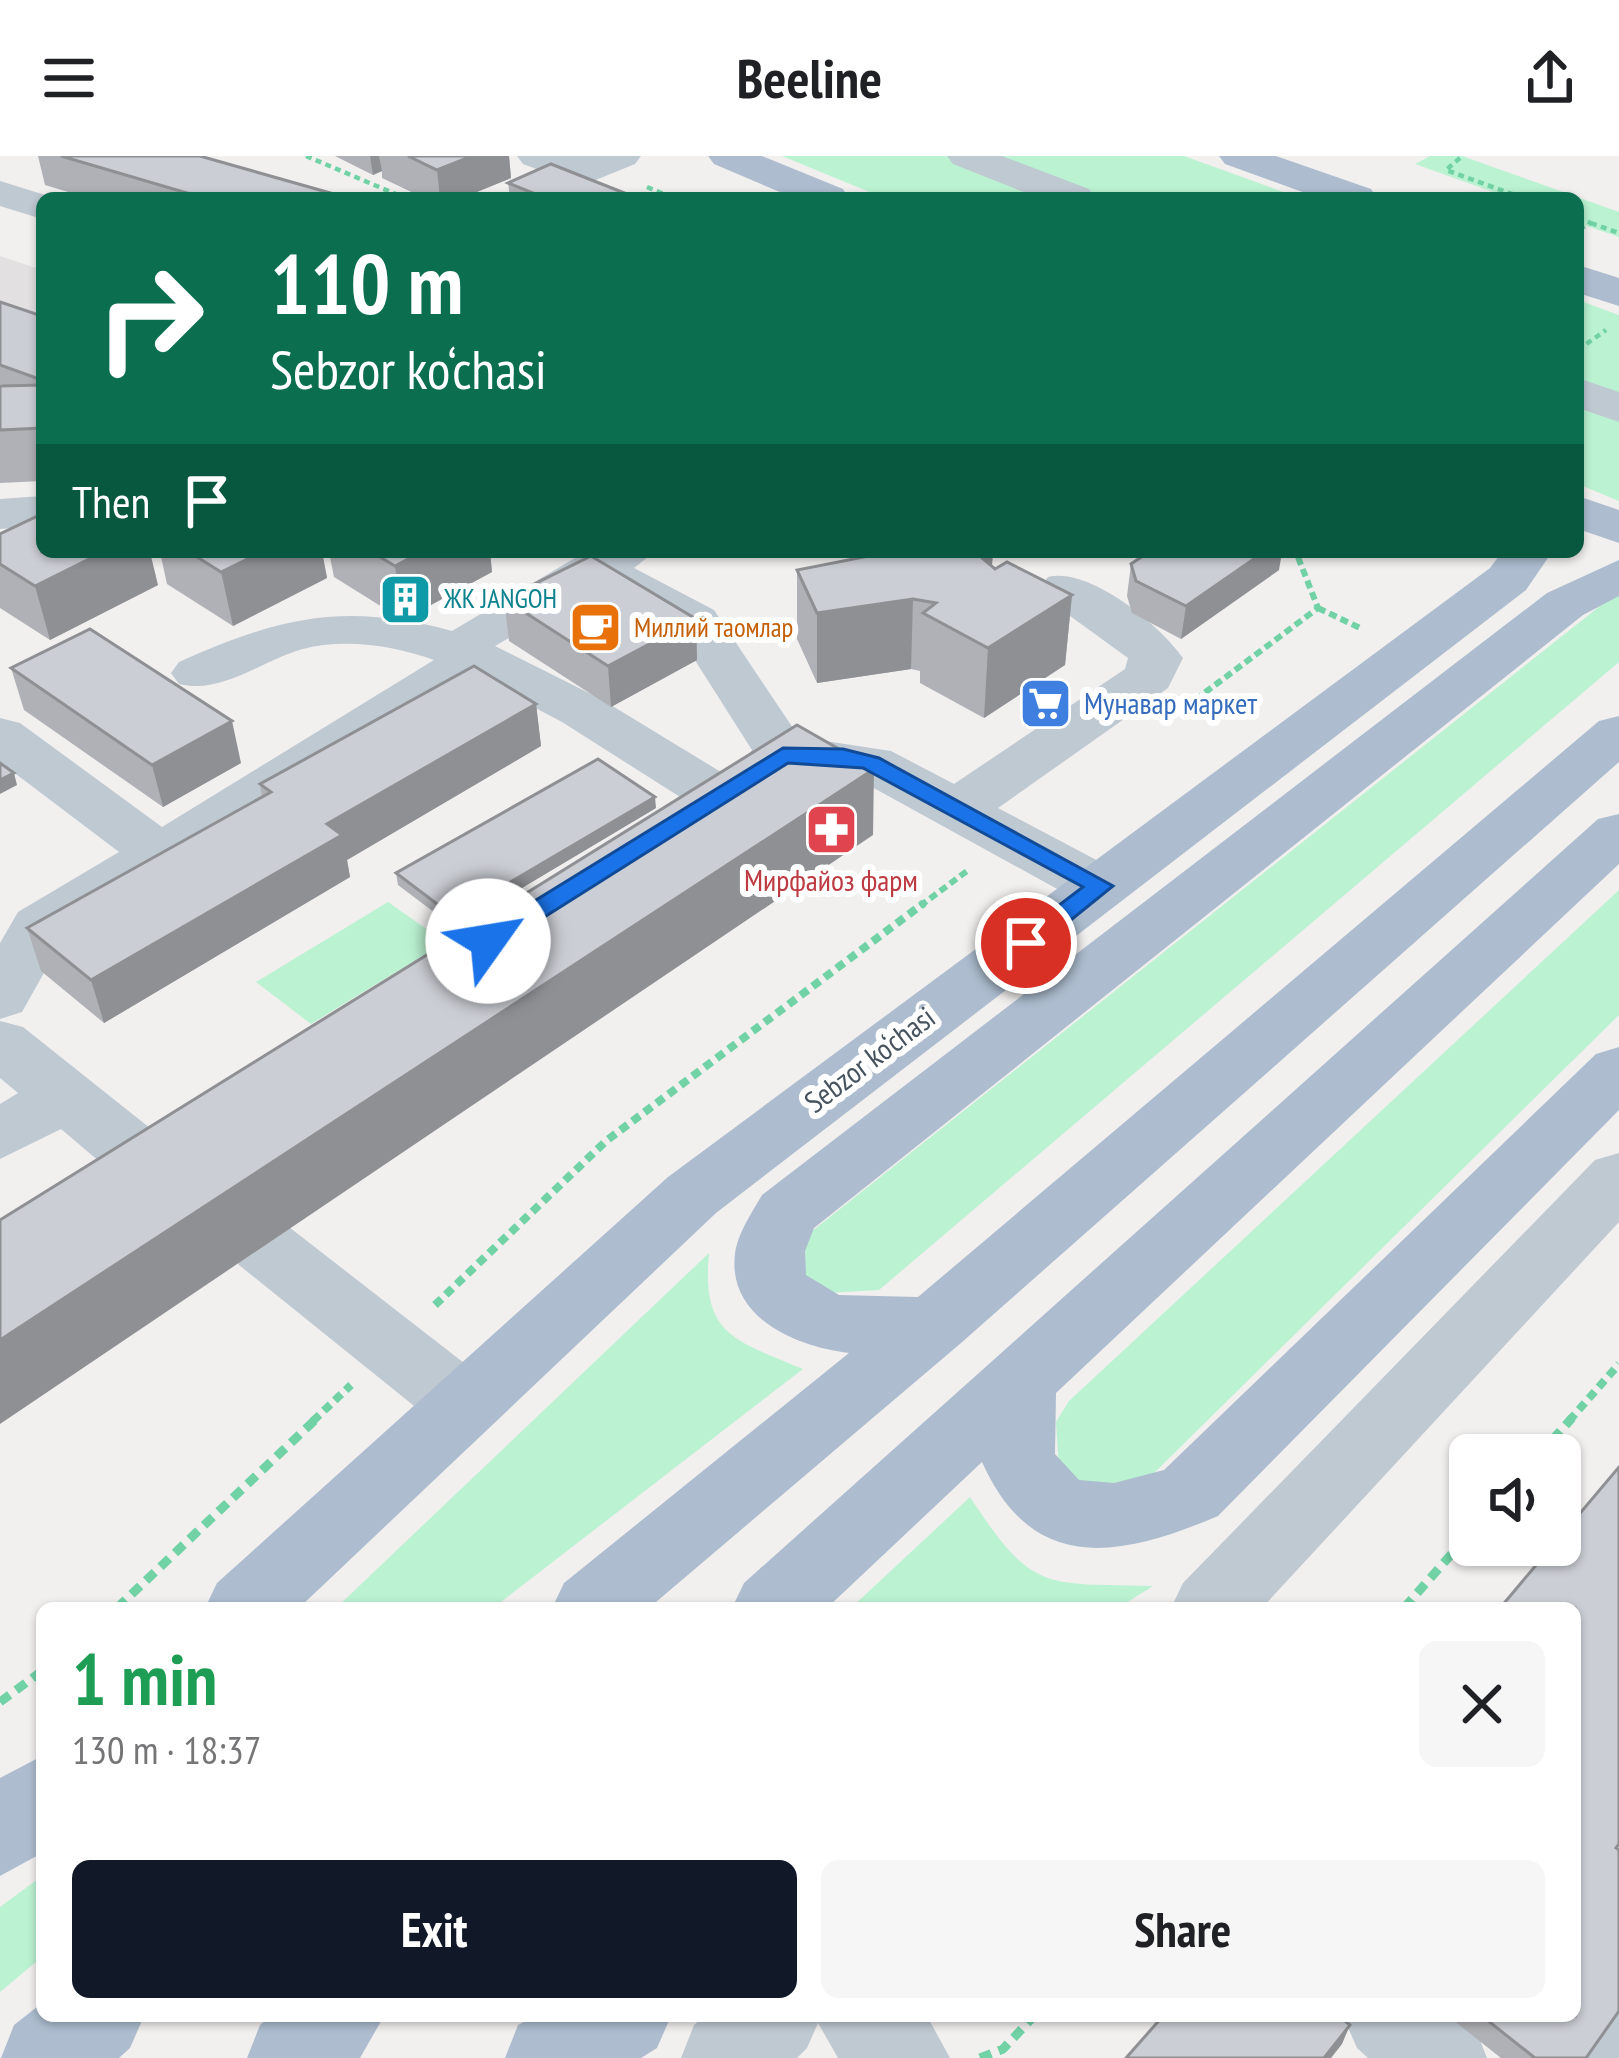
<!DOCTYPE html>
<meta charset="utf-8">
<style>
:root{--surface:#fff;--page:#f6f6f6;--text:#202124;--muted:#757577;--accent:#111827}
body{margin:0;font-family:"PT Sans Narrow",sans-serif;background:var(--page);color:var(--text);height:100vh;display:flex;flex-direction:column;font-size:45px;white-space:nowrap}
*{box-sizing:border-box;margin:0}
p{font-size:39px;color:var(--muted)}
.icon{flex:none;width:66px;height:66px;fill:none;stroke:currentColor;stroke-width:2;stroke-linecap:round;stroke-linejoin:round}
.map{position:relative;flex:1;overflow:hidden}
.drawer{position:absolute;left:36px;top:1446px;width:1545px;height:420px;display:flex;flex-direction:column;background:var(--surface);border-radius:18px;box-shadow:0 3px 9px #0004}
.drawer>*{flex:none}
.guide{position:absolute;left:36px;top:36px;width:1548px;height:366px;border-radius:18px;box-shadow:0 3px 9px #0004;background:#0b6e4f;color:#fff;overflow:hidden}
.controls{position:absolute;left:1449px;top:1278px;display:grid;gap:24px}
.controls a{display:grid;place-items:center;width:132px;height:132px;border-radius:18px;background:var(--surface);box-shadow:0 3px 9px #0004;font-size:60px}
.pin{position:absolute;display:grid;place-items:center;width:102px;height:102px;color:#fff;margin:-51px;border:6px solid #fff;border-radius:50%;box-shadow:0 3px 12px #0007}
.me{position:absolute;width:132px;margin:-66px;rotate:58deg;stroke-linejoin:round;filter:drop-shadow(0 0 9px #0008)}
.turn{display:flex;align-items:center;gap:42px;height:252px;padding:0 36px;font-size:54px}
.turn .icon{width:156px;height:156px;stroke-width:2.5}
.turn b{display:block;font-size:84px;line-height:102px}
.then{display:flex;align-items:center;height:114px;padding:0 36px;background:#0003;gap:24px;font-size:45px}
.round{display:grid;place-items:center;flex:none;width:126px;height:126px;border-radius:18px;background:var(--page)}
.headline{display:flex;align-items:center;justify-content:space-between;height:204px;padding:0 36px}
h1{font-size:72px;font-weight:700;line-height:90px;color:#1e9e55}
.cta{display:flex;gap:24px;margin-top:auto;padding:24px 36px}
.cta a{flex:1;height:138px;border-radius:18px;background:var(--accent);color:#fff;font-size:48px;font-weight:700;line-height:138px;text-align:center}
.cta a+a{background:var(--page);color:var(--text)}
header{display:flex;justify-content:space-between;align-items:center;height:156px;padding:0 36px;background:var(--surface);font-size:54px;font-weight:700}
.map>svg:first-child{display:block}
.education{fill:#e3e0e1}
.green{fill:#bbf2d2}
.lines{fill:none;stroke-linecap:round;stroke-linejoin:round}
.path-far3{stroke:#70d2a5;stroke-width:4.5;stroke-dasharray:6 4.5;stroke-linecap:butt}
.path-far2{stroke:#70d2a5;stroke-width:6;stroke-dasharray:8 4.5;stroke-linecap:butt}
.path-far1{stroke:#70d2a5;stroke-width:8;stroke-dasharray:9 6;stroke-linecap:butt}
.path{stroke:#70d2a5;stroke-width:9;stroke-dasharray:12 8;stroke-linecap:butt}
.minor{fill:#bfc9d2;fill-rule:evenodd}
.major{fill:#adbdcf;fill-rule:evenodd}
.wall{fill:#afb1b6}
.shaded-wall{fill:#8e9094}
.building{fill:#cbced4;stroke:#8e9094;stroke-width:3}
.route{fill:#1a73e8;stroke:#114b97;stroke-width:3}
.labels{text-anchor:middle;stroke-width:12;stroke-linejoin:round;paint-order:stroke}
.far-culture-label{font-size:27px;fill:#0d838f;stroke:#fff;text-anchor:start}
.far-food-label{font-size:27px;fill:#c56008;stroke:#fff;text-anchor:start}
.shop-label{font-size:30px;fill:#366cbe;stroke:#fff;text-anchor:start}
.health-label{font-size:30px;fill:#be3a42;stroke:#fff}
.street-label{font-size:30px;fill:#46525e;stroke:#fff}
</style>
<header><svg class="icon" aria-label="menu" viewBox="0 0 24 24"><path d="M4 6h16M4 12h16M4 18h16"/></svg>Beeline<svg class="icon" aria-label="share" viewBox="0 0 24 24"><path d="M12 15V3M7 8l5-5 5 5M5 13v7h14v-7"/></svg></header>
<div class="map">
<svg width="1619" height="1902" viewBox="0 0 1619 1902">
<rect width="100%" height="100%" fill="#f2efef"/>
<path class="education" d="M 0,100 L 42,114 L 42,263 L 0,264 Z"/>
<path class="green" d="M 782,0 L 1184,0 L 1300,42 L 884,42 Z
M 1430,0 L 1462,0 L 1619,56 L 1619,81 L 1578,67 L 1578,42 L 1510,42 L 1415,8 Z
M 1578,144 L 1619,159 L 1619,345 L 1578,328 Z
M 1619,435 L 1619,506 L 879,1134 L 827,1137 L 802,1122 L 806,1080 Z
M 1619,734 L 1619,859 L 1152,1319 L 1091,1332 L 1059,1314 L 1056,1266 L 1069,1245 Z
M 388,746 L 445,786 L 311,868 L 256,826 Z
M 709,1097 C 701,1180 735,1184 803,1213 L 493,1452 L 336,1452 Z
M 970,1341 C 1033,1437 1043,1427 1153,1430 L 1118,1452 L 851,1452 Z
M 42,1720 L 42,1801 L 0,1836 L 0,1751 Z"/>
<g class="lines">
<path class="path-far3" d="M 306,0 L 405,42
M 1460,2 L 1446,14 L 1523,42
M 647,31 L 673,42
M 1578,62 L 1591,67 L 1578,74
M 1591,67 L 1619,77
M 1578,194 L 1606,174"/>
<path class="path-far2" d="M 1318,452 L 1360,472
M 1195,544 L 1318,452 L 1296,396
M 920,750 L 967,715"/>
<path class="path-far1" d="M 435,1149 L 606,985 L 924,747
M 313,1265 L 351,1229
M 1569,1265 L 1619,1208"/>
<path class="path" d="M 1539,1299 L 1572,1262
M 117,1452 L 317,1262
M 1404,1452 L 1470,1377
M 0,1546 L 42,1515
M 980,1902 L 1003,1893 L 1034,1860"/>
<path class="minor" d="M 517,0 L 641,0 L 635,8 L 581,30 L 523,8 Z
M 947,0 L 1002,0 L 1089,33 L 1095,42 L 1039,42 L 953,8 Z
M 0,25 L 55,42 L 42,42 L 42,63 L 0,50 Z
M 1578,222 L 1619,236 L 1619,266 L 1578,252 Z
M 42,340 L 42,370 L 0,373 L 0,343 Z
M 585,396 L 654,396 L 634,412 L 714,454 L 799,581 L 891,595 L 954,628 L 1125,513 L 1128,502 L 1059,452 L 1040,432 L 1048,421 C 1089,411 1159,468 1183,502 L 1168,532 L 998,652 L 1121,717 L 1130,731 L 1121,745 L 1100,750 L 1079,745 L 852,620 L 807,615 L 772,623 L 752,618 L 744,606 L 752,594 L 677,476 L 594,432 L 495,490 L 601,543 L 739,627 L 748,640 L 739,653 L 719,658 L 699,653 L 562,566 L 477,521 L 453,543 L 63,783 L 22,856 L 0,863 L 0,787 L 18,756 L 119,696 L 0,606 L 0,562 L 20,567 L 162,671 L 434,504 C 395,490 345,482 303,493 C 262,504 222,539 179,528 L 171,517 L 179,506 C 279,461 345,446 452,475 Z
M 0,865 L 23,871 L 165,984 L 214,1007 L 224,1025 L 214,1043 C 156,1061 103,1008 61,973 L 0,1003 L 0,948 L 18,937 L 0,922 Z
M 1619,997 L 1619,1066 L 1262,1452 L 1171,1452 L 1183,1427 L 1595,1004 Z
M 264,1063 L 289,1071 L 491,1228 L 502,1249 L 491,1270 L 465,1279 L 439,1270 L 239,1109 L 229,1090 L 239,1071 Z
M 1619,1846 L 1619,1902 L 1566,1902 L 1586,1859 Z
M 705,1860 L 927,1860 L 950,1902 L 838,1902 L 818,1867 L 807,1892 L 797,1902 L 681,1902 L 694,1869 Z
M 1343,1860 L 1462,1860 L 1474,1869 L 1487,1902 L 1368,1902 L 1357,1892 Z"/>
<path class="major" d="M 708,0 L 762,0 L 843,33 L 849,42 L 794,42 L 714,8 Z
M 1219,0 L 1276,0 L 1371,33 L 1377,42 L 1319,42 L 1225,8 Z
M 1578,109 L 1619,122 L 1619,150 L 1578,137 Z
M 1578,340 L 1619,354 L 1619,387 L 1578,373 Z
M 1502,396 L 1552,396 L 1526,434 L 716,1057 L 299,1452 L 205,1452 L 217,1427 L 668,1021 L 1490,412 Z
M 1619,404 L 1619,440 L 1583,459 L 814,1072 L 805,1095 L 806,1119 L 839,1139 L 918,1141 L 1599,565 L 1619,560 L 1619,606 L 961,1187 L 649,1452 L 552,1452 L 564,1427 L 849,1197 C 797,1191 727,1162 735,1098 C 737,1079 752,1056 762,1039 L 1547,437 Z
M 1619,658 L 1619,708 L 1056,1237 L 1055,1298 L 1079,1324 L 1114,1327 L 1164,1314 L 1596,898 L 1619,891 L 1619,954 L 1218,1360 C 1121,1401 1033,1420 982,1306 L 827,1452 L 732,1452 L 744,1427 L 1598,663 Z
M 42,1600 L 42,1697 L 0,1720 L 0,1622 Z
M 42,1847 L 42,1860 L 144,1860 L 130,1892 L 119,1902 L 1,1902 L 14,1869 Z
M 270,1860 L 384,1860 L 360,1902 L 247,1902 L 260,1869 Z
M 535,1860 L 671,1860 L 657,1892 L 641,1902 L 505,1902 L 518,1869 Z"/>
</g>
<path class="wall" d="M 38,0 L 200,0 L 348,42 L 88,42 L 45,29 Z
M 335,0 L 509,0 L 511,22 L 462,42 L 424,42 L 382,22 L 382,15 L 373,19 Z
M 508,27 L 637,42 L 510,42 Z
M 0,146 L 42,160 L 42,325 L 0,327 L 0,231 L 5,230 L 0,228 Z
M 0,378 L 158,429 L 50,484 L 0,452 Z
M 160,396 L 322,396 L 327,422 L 233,470 L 167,428 Z
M 329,396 L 490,396 L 492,416 L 403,464 L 334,421 Z
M 889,396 L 993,396 L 992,410 L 995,413 L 1072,439 L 1065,509 L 984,562 L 920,527 L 920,515 L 911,513 L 817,527 L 797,483 L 797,414 Z
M 1131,408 L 1279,414 L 1181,483 L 1132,457 L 1127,440 Z
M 504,443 L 696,463 L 697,504 L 611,551 L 509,485 Z
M 11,512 L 241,607 L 163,651 L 24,554 Z
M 536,548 L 541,590 L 347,704 L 350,721 L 104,867 L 41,815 L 27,772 L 262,641 L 260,628 Z
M 656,652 L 455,772 L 398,729 L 396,717 Z
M 1619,1693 L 1619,1856 L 1587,1902 L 1501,1902 L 1448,1860 L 1575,1860 Z"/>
<path class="shaded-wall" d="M 370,0 L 379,0 L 382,15 L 373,19 Z
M 472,0 L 509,0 L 511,22 L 462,42 L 440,42 L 437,14 Z
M 103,396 L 150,396 L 158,429 L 50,484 L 35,430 Z
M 262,396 L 322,396 L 327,422 L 233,470 L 221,416 Z
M 421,396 L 490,396 L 492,416 L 403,464 L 395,410 Z
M 983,396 L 993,396 L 991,420 L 982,402 Z
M 1264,396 L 1282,396 L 1279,414 L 1181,483 L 1186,450 Z
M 1072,439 L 1065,509 L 984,562 L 988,492 Z
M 913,443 L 911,513 L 817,527 L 817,457 Z
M 696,463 L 697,504 L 611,551 L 608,510 Z
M 536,548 L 541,590 L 347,704 L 350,721 L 104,867 L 91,824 L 327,668 Z
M 232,565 L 241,607 L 163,651 L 152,609 Z
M 874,613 L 873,679 L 0,1268 L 0,1184 Z
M 14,617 L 17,629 L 0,638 L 0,624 Z
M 655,641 L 656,652 L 455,772 L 453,760 Z
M 1350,1869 L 1342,1888 L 1331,1902 L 1324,1902 Z"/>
<path class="building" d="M 61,0 L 200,0 L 348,42 L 204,42 Z
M 408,0 L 472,0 L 437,14 Z
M 551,8 L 637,42 L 545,42 L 508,27 Z
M 0,146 L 42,160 L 42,224 L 0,209 Z
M 42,229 L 42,272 L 0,274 L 0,230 Z
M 42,358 L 42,396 L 103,396 L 35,430 L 0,408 L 0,378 Z
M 189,396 L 262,396 L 221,416 Z
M 372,396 L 421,396 L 395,410 Z
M 889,396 L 983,396 L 982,402 L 995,413 L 1007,406 L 1072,439 L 988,492 L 923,457 L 936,447 L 913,443 L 817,457 L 797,414 Z
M 1149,396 L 1264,396 L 1186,450 L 1136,425 L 1131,408 Z
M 591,400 L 696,463 L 608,510 L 504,443 Z
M 90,473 L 232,565 L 152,609 L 11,512 Z
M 474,510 L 536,548 L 327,668 L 342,679 L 91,824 L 27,772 L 271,636 L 260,628 Z
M 797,569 L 874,613 L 0,1184 L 0,1064 Z
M 598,603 L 655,641 L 453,760 L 396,717 Z
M 0,607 L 14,617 L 0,624 Z
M 1619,1311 L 1619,1688 L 1616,1692 L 1619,1694 L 1619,1855 L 1586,1902 L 1535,1902 L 1482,1860 L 1575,1860 L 1575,1452 L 1500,1452 L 1553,1389 L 1560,1389 L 1560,1381 Z
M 1163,1860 L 1339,1860 L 1350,1869 L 1324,1902 L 1126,1902 Z"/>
<path class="route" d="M 783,592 L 843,593 L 879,602 L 1113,730 L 1035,793 L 1017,793 L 1017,781 L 1083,731 L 863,612 L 788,607 L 497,791 L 479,791 L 479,779 Z"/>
<defs>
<symbol id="building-square" viewBox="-11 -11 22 22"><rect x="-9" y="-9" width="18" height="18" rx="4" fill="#0f9aa8" stroke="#fff"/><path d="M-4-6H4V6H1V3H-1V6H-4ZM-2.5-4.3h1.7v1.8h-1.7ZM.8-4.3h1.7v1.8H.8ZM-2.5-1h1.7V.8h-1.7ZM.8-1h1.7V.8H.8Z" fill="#fff"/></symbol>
<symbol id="cafe-square" viewBox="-11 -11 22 22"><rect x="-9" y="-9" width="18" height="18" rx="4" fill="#e8710a" stroke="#fff"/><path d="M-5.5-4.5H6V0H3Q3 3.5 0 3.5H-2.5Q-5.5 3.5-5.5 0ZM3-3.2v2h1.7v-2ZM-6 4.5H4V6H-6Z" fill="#fff"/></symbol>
<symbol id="supermarket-square" viewBox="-11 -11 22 22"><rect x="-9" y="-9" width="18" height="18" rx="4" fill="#3f7fe0" stroke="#fff"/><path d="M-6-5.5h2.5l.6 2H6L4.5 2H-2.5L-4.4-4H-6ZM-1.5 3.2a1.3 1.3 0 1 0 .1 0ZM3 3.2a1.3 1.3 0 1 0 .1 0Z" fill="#fff"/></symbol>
<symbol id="pharmacy-square" viewBox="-11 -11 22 22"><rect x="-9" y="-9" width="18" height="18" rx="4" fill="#e0444e" stroke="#fff"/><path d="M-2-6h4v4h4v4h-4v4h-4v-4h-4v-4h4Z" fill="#fff"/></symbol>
</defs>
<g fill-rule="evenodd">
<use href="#building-square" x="376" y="414" width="59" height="59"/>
<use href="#cafe-square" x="566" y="442" width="59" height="59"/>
<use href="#supermarket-square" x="1016" y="518" width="59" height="59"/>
<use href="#pharmacy-square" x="802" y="644" width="59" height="59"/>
</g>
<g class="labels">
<g class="far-culture-label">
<text x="444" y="452">ЖК JANGOH</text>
</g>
<g class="far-food-label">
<text x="634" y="481">Миллий таомлар</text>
</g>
<g class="shop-label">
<text x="1084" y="558">Мунавар маркет</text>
</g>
<g class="health-label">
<text x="831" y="735">Мирфайоз фарм</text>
</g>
<g class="street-label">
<text transform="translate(870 904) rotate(-37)" y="10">Sebzor ko‘chasi</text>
</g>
</g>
</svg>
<div class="controls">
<a><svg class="icon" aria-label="sound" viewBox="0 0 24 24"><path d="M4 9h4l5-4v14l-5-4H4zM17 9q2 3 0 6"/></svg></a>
</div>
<div class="pin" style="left:1026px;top:787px;background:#d93025"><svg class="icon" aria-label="arrive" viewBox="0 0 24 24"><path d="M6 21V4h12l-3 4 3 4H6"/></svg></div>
<svg class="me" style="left:488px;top:785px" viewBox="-20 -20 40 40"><circle r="19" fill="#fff"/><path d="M0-13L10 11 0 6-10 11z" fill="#1a73e8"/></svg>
<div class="guide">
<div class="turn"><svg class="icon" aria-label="right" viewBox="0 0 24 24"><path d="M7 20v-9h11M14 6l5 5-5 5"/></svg><div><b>110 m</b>Sebzor ko‘chasi</div></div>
<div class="then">Then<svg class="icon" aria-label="arrive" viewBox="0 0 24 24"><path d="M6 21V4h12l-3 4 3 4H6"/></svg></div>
</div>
<section class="drawer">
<div class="headline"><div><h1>1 min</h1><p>130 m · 18:37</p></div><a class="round"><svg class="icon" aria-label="close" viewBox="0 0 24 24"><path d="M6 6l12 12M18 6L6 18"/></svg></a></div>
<div class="cta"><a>Exit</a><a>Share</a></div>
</section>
</div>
